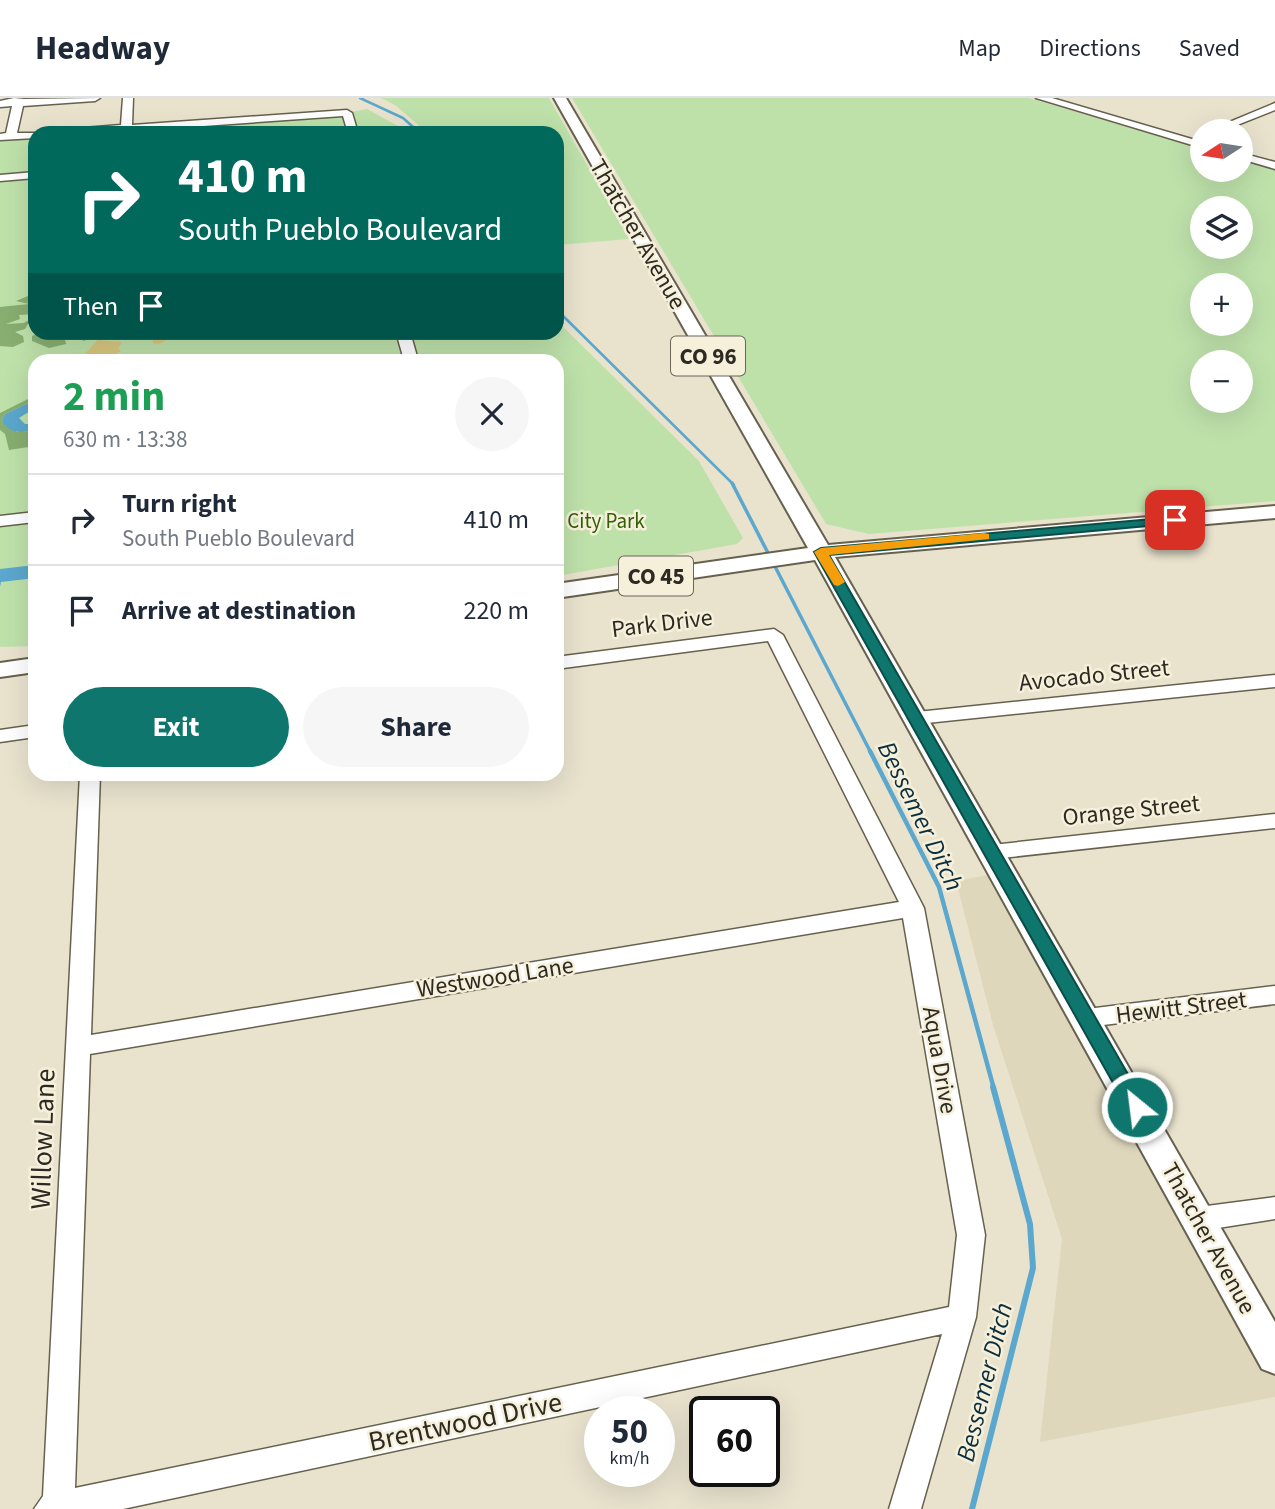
<!DOCTYPE html>
<meta charset="utf-8">
<style>
:root{--surface:#fff;--page:#f6f6f7;--text:#1f2937;--muted:#747a83;--line:#e0e1e3;--accent:#0f766e}
body{margin:0;font-family:"Source Sans 3",sans-serif;background:var(--page);color:var(--text);height:100vh;display:flex;flex-direction:column;font-size:26px;white-space:nowrap}
*{box-sizing:border-box;margin:0}
p{font-size:23px;color:var(--muted)}
.icon{flex:none;width:38px;height:38px;fill:none;stroke:currentColor;stroke-width:2;stroke-linecap:round;stroke-linejoin:round}
.map{position:relative;flex:1;overflow:hidden}
.details{position:absolute;left:28px;top:256px;width:536px;height:427px;display:flex;flex-direction:column;background:var(--surface);border-radius:21px;box-shadow:0 7px 28px #0002}
.details>*{flex:none}
.guide{position:absolute;left:28px;top:28px;width:536px;height:214px;border-radius:21px;box-shadow:0 7px 28px #0002;background:#00695c;color:#fff;overflow:hidden}
.needle{width:46px;rotate:258deg}
.controls{position:absolute;left:1190px;top:21px;display:grid;gap:14px}
.controls a{display:grid;place-items:center;width:63px;height:63px;border-radius:50%;background:var(--surface);box-shadow:0 7px 28px #0002;font-size:35px}
.speed{position:absolute;left:584px;top:1298px;display:flex;gap:14px;font-size:35px;font-weight:700;text-align:center}
.speed>*{display:grid;place-content:center;width:91px;height:91px;border-radius:50%;background:var(--surface);box-shadow:0 7px 28px #0002;line-height:1}
.speed small{font-size:18px;font-weight:400}
.speed .limit{border:4px solid #111;border-radius:10px;background:#fff;color:#111}
.pin{position:absolute;display:grid;place-items:center;width:60px;height:60px;color:#fff;margin:-30px;border-radius:14px;box-shadow:0 4px 10px #0006}
.me{position:absolute;width:77px;margin:-38px;rotate:331deg;stroke-linejoin:round;filter:drop-shadow(0 0 5px #0008)}
.turn{display:flex;align-items:center;gap:24px;height:147px;padding:0 35px;font-size:32px}
.turn .icon{width:91px;height:91px;stroke-width:2.5}
.turn b{display:block;font-size:49px;line-height:60px}
.then{display:flex;align-items:center;height:66px;padding:0 35px;background:#0003;gap:14px;font-size:26px}
.round{display:grid;place-items:center;flex:none;width:74px;height:74px;border-radius:37px;background:var(--page)}
.headline{display:flex;align-items:center;justify-content:space-between;height:119px;padding:0 35px}
h1{font-size:42px;font-weight:700;line-height:52px;color:#1e9e55}
.action{display:flex;gap:14px;margin-top:auto;padding:14px 35px}
.action a{flex:1;height:80px;border-radius:42px;background:var(--accent);color:#fff;font-size:28px;font-weight:700;line-height:80px;text-align:center}
.action a+a{background:var(--page);color:var(--text)}
ul{padding:0;list-style:none}
li{display:flex;align-items:center;gap:21px;height:91px;padding:0 35px;border-top:2px solid var(--line)}
li div{flex:1}
li b{display:block;font-size:26px}
li em{font-style:normal}
header{display:flex;align-items:center;gap:42px;box-sizing:border-box;height:98px;padding:0 35px;background:var(--surface);border-bottom:2px solid var(--line)}
header strong{font-size:33px}
nav{display:flex;gap:38px;margin-inline-start:auto;font-size:24px}
.map>svg:first-child{display:block}
.built{fill:#dfd7bc}
.green{fill:#bee1aa;fill-rule:evenodd}
.forest{fill:#88ae71}
.water{fill:#5ba7cd}
.lines{fill:none;stroke-linecap:round;stroke-linejoin:round}
.stream-far3{stroke:#5ba7cd;stroke-width:2.5}
.stream-far2{stroke:#5ba7cd;stroke-width:3.5}
.stream-far1{stroke:#5ba7cd;stroke-width:4.5}
.stream{stroke:#5ba7cd;stroke-width:6}
.building{fill:#dac780}
.minor-casing{stroke:#66614e;stroke-width:3}
.major-casing{stroke:#66614e;stroke-width:4}
.minor{fill:#fff;fill-rule:evenodd}
.major{fill:#fff;fill-rule:evenodd}
.route{fill:#0f766e;stroke:#0a4d48;stroke-width:2}
.slow{fill:#f59e0b}
.labels{text-anchor:middle;stroke-width:5;stroke-linejoin:round;paint-order:stroke}
.far-park-label{font-size:21px;fill:#326005;stroke:#f6f0db}
.shield{fill:#f6f0db;stroke:#69655a;stroke-width:2}
.shield-label{font-size:23px;font-weight:bold;fill:#2c2a22}
.street-label{font-size:24px;fill:#2c2a22;stroke:#f6f0db}
.water-label{font-size:26px;font-style:italic;fill:#0a2e3e;stroke:#f6f0db}
.near-street-label{font-size:28px;fill:#2c2a22;stroke:#f6f0db}
</style>
<header>
<strong>Headway</strong>
<nav><a>Map</a><a>Directions</a><a>Saved</a></nav>
</header>
<div class="map">
<svg width="1275" height="1411" viewBox="0 0 1275 1411">
<rect width="100%" height="100%" fill="#e9e3ce"/>
<path class="built" d="M 1004,774 L 1275,1259 L 1275,1299 L 1040,1344 L 1062,1141 L 993,927 L 956,783 Z"/>
<path class="green" d="M 381,0 L 549,0 L 629,141 L 557,147 L 556,35 L 78,35 L 334,17 L 367,11 L 405,32 L 422,30 L 395,7 Z
M 572,0 L 1029,0 L 1202,51 L 1202,72 L 1241,72 L 1241,62 L 1275,72 L 1275,403 L 869,436 L 826,426 ZM 1202,110 L 1241,110 L 1241,149 L 1202,149 ZM 1202,187 L 1241,187 L 1241,226 L 1202,226 ZM 1202,264 L 1241,264 L 1241,303 L 1202,303 Z
M 35,38 L 35,234 L 556,234 L 557,223 L 699,363 L 743,440 L 737,446 L 557,478 L 556,262 L 35,262 L 35,548 L 0,549 L 0,40 Z"/>
<path class="forest" d="M 28,198 L 35,198 L 35,216 L 19,217 L 20,221 L 6,226 L 24,225 L 35,218 L 35,226 L 28,226 L 25,231 L 15,234 L 23,238 L 24,244 L 13,249 L 0,248 L 0,209 L 29,206 L 16,203 Z
M 41,234 L 62,235 L 67,238 L 72,235 L 94,237 L 84,243 L 80,241 L 82,237 L 65,242 L 66,246 L 49,250 L 32,243 L 32,238 Z
M 35,291 L 35,302 L 5,316 L 2,323 L 17,334 L 35,333 L 35,348 L 9,352 L 5,336 L 0,332 L 0,315 L 30,300 Z"/>
<path class="water" d="M 35,302 L 35,310 L 19,320 L 25,326 L 35,326 L 35,333 C 20,334 11,337 2,323 L 5,316 Z
M 35,467 L 35,480 L 1,484 L 0,489 L 0,471 Z"/>
<g class="lines">
<path class="stream-far3" d="M 360,0 L 403,20 L 420,35
M 556,211 L 734,387"/>
<path class="stream-far2" d="M 732,385 L 871,655"/>
<path class="stream-far1" d="M 870,653 L 939,789 L 994,991"/>
<path class="stream" d="M 972,1411 L 1033,1170 L 1030,1126 L 993,989"/>
</g>
<path class="building" d="M 153,234 L 183,234 L 159,246 L 153,245 Z
M 98,242 L 122,244 L 118,251 L 121,253 L 105,262 L 79,262 Z"/>
<g class="lines">
<defs>
<path id="minor" d="M 14,0 L 24,1 L 100,0 L 95,3 L 23,8 L 17,35 L 39,35 L 35,35 L 35,40 L 0,42 L 0,36 L 6,35 L 12,8 L 0,9 L 0,3 Z
M 123,0 L 133,0 L 132,27 L 347,12 L 352,15 L 358,35 L 348,35 L 343,18 L 105,35 L 53,35 L 58,32 L 121,27 Z
M 1036,0 L 1052,0 L 1202,44 L 1202,50 Z
M 1275,5 L 1275,12 L 1222,33 L 1208,33 Z
M 1241,55 L 1275,64 L 1275,71 L 1241,61 Z
M 35,74 L 35,80 L 0,83 L 0,77 Z
M 396,234 L 410,234 L 418,262 L 404,262 Z
M 35,414 L 35,424 L 0,428 L 0,418 Z
M 774,531 L 783,537 L 924,810 L 985,1137 L 976,1219 L 921,1411 L 889,1411 L 942,1236 L 123,1411 L 34,1411 L 43,1398 L 80,676 L 100,676 L 91,937 L 899,804 L 768,543 L 556,571 L 556,559 ZM 903,820 L 957,1137 L 949,1209 L 75,1390 L 90,956 Z
M 1275,577 L 1275,589 L 917,626 L 907,620 L 917,614 Z
M 35,627 L 35,639 L 0,644 L 0,632 Z
M 1275,716 L 1275,730 L 992,761 L 984,759 L 981,754 L 984,749 L 992,747 Z
M 1275,888 L 1275,906 L 1087,929 L 1078,926 L 1075,920 L 1078,914 L 1087,911 Z
M 1275,1099 L 1275,1121 L 1199,1133 L 1189,1129 L 1185,1121 L 1189,1113 L 1199,1109 Z"/>
<path id="major" d="M 554,0 L 566,0 L 828,447 L 1275,408 L 1275,420 L 835,459 L 1275,1224 L 1275,1276 L 1262,1271 L 815,462 L 556,500 L 556,486 L 808,450 Z
M 35,560 L 35,574 L 0,579 L 0,565 Z"/>
</defs>
<use href="#minor" class="minor-casing"/>
<use href="#major" class="major-casing"/>
<use href="#minor" class="minor"/>
<use href="#major" class="major"/>
</g>
<path class="route" d="M 1175,419 L 1180,420 L 1180,425 L 829,457 L 1144,1004 L 1147,1009 L 1144,1015 L 1130,1015 L 814,454 L 821,450 Z"/>
<path class="slow" d="M 984,435 L 989,436 L 989,441 L 829,457 L 845,484 L 838,488 L 834,487 L 814,454 L 821,450 Z"/>
<g class="labels">
<g class="far-park-label">
<text x="606" y="430">City Park</text>
</g>
<g class="shield">
<rect x="671" y="238.5" width="74" height="39" rx="5"/>
<rect x="619" y="458.5" width="74" height="39" rx="5"/>
</g>
<g class="shield-label">
<text x="708" y="266">CO 96</text>
<text x="656" y="486">CO 45</text>
</g>
<g class="street-label">
<text transform="translate(638 136) rotate(60)" y="8">Thatcher Avenue</text>
<text transform="translate(662 525) rotate(-7)" y="8">Park Drive</text>
<text transform="translate(1094 577) rotate(-6)" y="8">Avocado Street</text>
<text transform="translate(1131 712) rotate(-6)" y="8">Orange Street</text>
<text transform="translate(495 879) rotate(-9)" y="8">Westwood Lane</text>
<text transform="translate(1181 909) rotate(-7)" y="8">Hewitt Street</text>
<text transform="translate(940 962) rotate(80)" y="8">Aqua Drive</text>
<text transform="translate(1209 1140) rotate(61)" y="8">Thatcher Avenue</text>
</g>
<g class="water-label">
<text transform="translate(921 718) rotate(64)" y="9">Bessemer Ditch</text>
<text transform="translate(984 1284) rotate(-76)" y="9">Bessemer Ditch</text>
</g>
<g class="near-street-label">
<text transform="translate(42 1041) rotate(-88)" y="10">Willow Lane</text>
<text transform="translate(465 1323) rotate(-12)" y="10">Brentwood Drive</text>
</g>
</g>
</svg>
<div class="controls">
<a><svg class="needle" viewBox="-14 -14 28 28"><path d="M0-13l5 13h-10z" fill="#e53935"/><path d="M0 13l5-13h-10z" fill="#747a83"/></svg></a>
<a><svg class="icon" aria-label="layers" viewBox="0 0 24 24"><path d="M12 4l9 5-9 5-9-5zM3 14l9 5 9-5"/></svg></a>
<a>+</a>
<a>−</a>
</div>
<div class="speed"><div>50<small>km/h</small></div><div class="limit">60</div></div>
<div class="pin" style="left:1175px;top:422px;background:#d93025"><svg class="icon" aria-label="arrive" viewBox="0 0 24 24"><path d="M6 21V4h12l-3 4 3 4H6"/></svg></div>
<svg class="me" style="left:1137px;top:1009px" viewBox="-20 -20 40 40"><circle r="17" fill="#0f766e" stroke="#fff" stroke-width="3"/><path d="M0-11L8 9 0 5-8 9z" fill="#fff"/></svg>
<div class="guide">
<div class="turn"><svg class="icon" aria-label="right" viewBox="0 0 24 24"><path d="M7 20v-9h11M14 6l5 5-5 5"/></svg><div><b>410 m</b>South Pueblo Boulevard</div></div>
<div class="then">Then<svg class="icon" aria-label="arrive" viewBox="0 0 24 24"><path d="M6 21V4h12l-3 4 3 4H6"/></svg></div>
</div>
<section class="details">
<div class="headline"><div><h1>2 min</h1><p>630 m · 13:38</p></div><a class="round"><svg class="icon" aria-label="close" viewBox="0 0 24 24"><path d="M6 6l12 12M18 6L6 18"/></svg></a></div>
<ul>
<li><svg class="icon" aria-label="right" viewBox="0 0 24 24"><path d="M7 20v-9h11M14 6l5 5-5 5"/></svg><div><b>Turn right</b><p>South Pueblo Boulevard</p></div><em>410 m</em></li>
<li><svg class="icon" aria-label="arrive" viewBox="0 0 24 24"><path d="M6 21V4h12l-3 4 3 4H6"/></svg><div><b>Arrive at destination</b></div><em>220 m</em></li>
</ul>
<div class="action"><a>Exit</a><a>Share</a></div>
</section>
</div>
